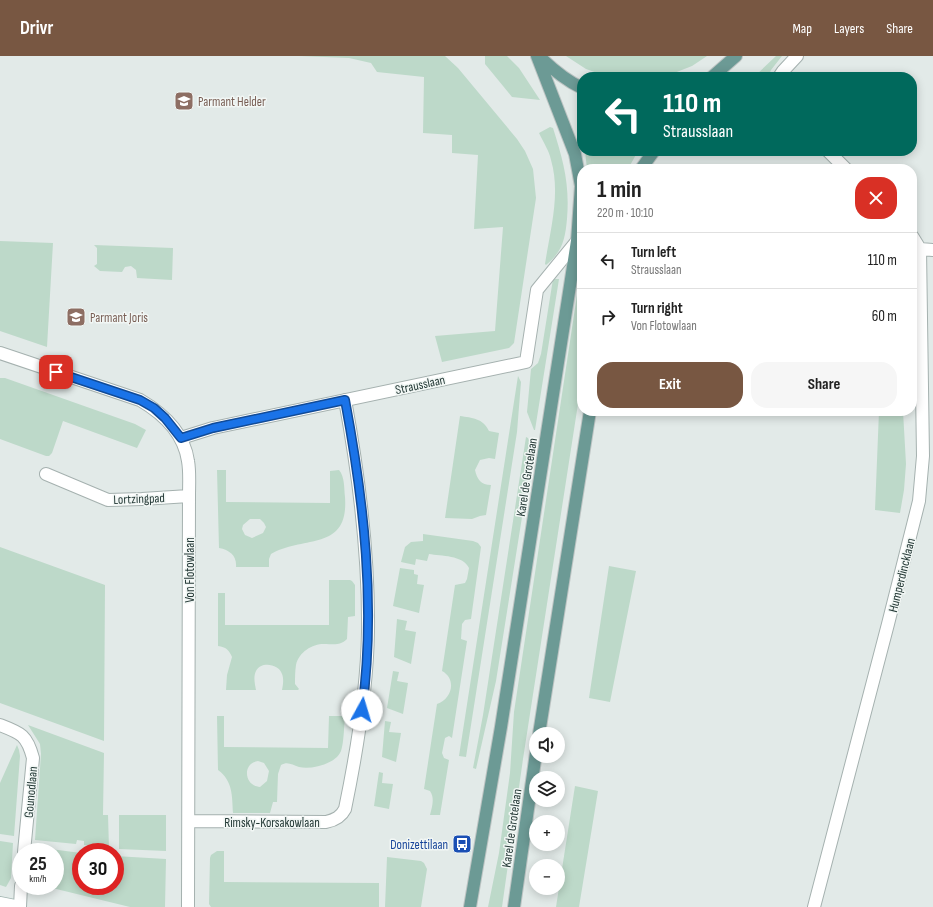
<!DOCTYPE html>
<meta charset="utf-8">
<style>
:root{--surface:#fff;--page:#f6f6f6;--text:#222;--muted:#767676;--line:#e0e0e0;--accent:#785742}
body{margin:0;font-family:"Sofia Sans Condensed",sans-serif;background:var(--page);color:var(--text);height:100vh;display:flex;flex-direction:column;font-size:15px;white-space:nowrap}
*{box-sizing:border-box;margin:0}
p{font-size:13px;color:var(--muted)}
.icon{flex:none;width:22px;height:22px;fill:none;stroke:currentColor;stroke-width:2;stroke-linecap:round;stroke-linejoin:round}
.map{position:relative;flex:1;overflow:hidden}
.side{position:absolute;left:577px;top:108px;width:340px;height:252px;display:flex;flex-direction:column;background:var(--surface);border-radius:16px;box-shadow:0 2px 10px #0003}
.side>*{flex:none}
.hud{position:absolute;left:577px;top:16px;width:340px;height:84px;border-radius:16px;box-shadow:0 2px 10px #0003;background:#00695c;color:#fff;overflow:hidden}
.fabs{position:absolute;left:529px;top:671px;display:grid;gap:8px}
.fabs a{display:grid;place-items:center;width:36px;height:36px;border-radius:50%;background:var(--surface);box-shadow:0 2px 10px #0003;font-size:20px}
.speed{position:absolute;left:12px;top:787px;display:flex;gap:8px;font-size:20px;font-weight:700;text-align:center}
.speed>*{display:grid;place-content:center;width:52px;height:52px;border-radius:50%;background:var(--surface);box-shadow:0 2px 10px #0003;line-height:1}
.speed small{font-size:10px;font-weight:400}
.speed .limit{border:6px solid #d22;background:#fff;color:#111}
.pin{position:absolute;display:grid;place-items:center;width:34px;height:34px;color:#fff;margin:-17px;border-radius:8px;box-shadow:0 2px 6px #0006}
.me{position:absolute;width:44px;margin:-22px;rotate:6deg;stroke-linejoin:round;filter:drop-shadow(0 0 3px #0008)}
.turn{display:flex;align-items:center;gap:14px;height:84px;padding:0 20px;font-size:18px}
.turn .icon{width:52px;height:52px;stroke-width:2.5}
.turn b{display:block;font-size:28px;line-height:34px}
.round{display:grid;place-items:center;flex:none;width:42px;height:42px;border-radius:16px;background:var(--page)}
.headline{display:flex;align-items:center;justify-content:space-between;height:68px;padding:0 20px}
h1{font-size:24px;font-weight:700;line-height:30px}
.button{display:flex;gap:8px;margin-top:auto;padding:8px 20px}
.button a{flex:1;height:46px;border-radius:16px;background:var(--accent);color:#fff;font-size:16px;font-weight:700;line-height:46px;text-align:center}
.button a+a{background:var(--page);color:var(--text)}
ul{padding:0;list-style:none}
li{display:flex;align-items:center;gap:12px;height:56px;padding:0 20px;border-top:1px solid var(--line)}
li div{flex:1}
li b{display:block;font-size:15px}
li em{font-style:normal}
header{display:flex;align-items:center;gap:24px;box-sizing:border-box;height:56px;padding:0 20px;background:var(--accent);color:#fff}
header strong{font-size:19px}
nav{display:flex;gap:22px;margin-inline-start:auto;font-size:14px}
.map>svg:first-child{display:block}
.green{fill:#bdd9c9;fill-rule:evenodd}
.lines{fill:none;stroke-linecap:round;stroke-linejoin:round}
.street-casing{stroke:#a5b1af;stroke-width:14}
.secondary-casing{stroke:#a2b5b1;stroke-width:14}
.primary-casing{stroke:#bdc4c3;stroke-width:14}
.street{stroke:#fff;stroke-width:12}
.secondary{stroke:#fff;stroke-width:12}
.primary{stroke:#6c9a95;stroke-width:12}
.route-casing{stroke:#114b97;stroke-width:10}
.route{stroke:#1a73e8;stroke-width:7}
.labels{text-anchor:middle;stroke-width:3;stroke-linejoin:round;paint-order:stroke}
.education-label{font-size:13px;fill:#785e54;stroke:#f2f7f5;text-anchor:start}
.street-label{font-size:13px;fill:#243936;stroke:#f2f7f5}
.transit-label{font-size:13px;fill:#164399;stroke:#f2f7f5;text-anchor:end}
</style>
<header>
<strong>Drivr</strong>
<nav><a>Map</a><a>Layers</a><a>Share</a></nav>
</header>
<div class="map">
<svg width="933" height="851" viewBox="0 0 933 851">
<rect width="100%" height="100%" fill="#e2eae8"/>
<path class="green" d="M 299,0 L 445,0 L 458,12 L 517,83 L 525,95 L 533,113 L 536,142 L 514,287 L 509,292 L 442,306 L 435,280 L 495,275 L 503,171 L 474,173 L 478,99 L 452,97 L 452,79 L 423,77 L 424,21 L 377,16 L 371,7 L 349,2 Z
M 485,0 L 507,0 L 519,12 L 540,44 L 512,41 L 485,8 Z
M 566,0 L 707,0 L 692,10 L 664,21 L 609,21 L 586,13 Z
M 776,0 L 782,0 L 771,14 L 768,21 L 754,21 Z
M 550,71 L 553,72 C 563,104 570,128 567,163 C 565,183 563,195 546,209 L 545,208 C 550,175 561,138 551,104 C 549,94 543,86 539,77 Z
M 585,95 L 638,95 L 628,113 L 587,113 Z
M 0,185 L 53,187 L 47,291 L 0,275 Z
M 94,189 L 173,192 L 172,224 L 137,222 L 136,214 L 131,210 L 125,211 L 122,216 L 100,215 L 94,210 L 97,208 L 97,192 Z
M 582,206 L 582,322 L 523,703 L 502,851 L 488,851 L 499,797 L 510,717 L 514,656 Z
M 553,223 L 559,223 L 535,374 L 534,374 L 527,356 L 531,313 L 538,307 L 541,298 Z
M 518,320 L 521,326 L 517,376 L 466,701 L 459,700 Z
M 0,322 L 5,322 L 135,368 L 146,374 L 137,392 L 63,365 L 52,397 L 49,400 L 46,400 L 0,383 Z
M 879,355 L 903,355 L 906,408 L 904,434 L 900,457 L 875,454 Z
M 460,360 C 472,362 483,362 489,375 L 499,377 L 495,403 L 489,402 L 480,404 L 475,414 C 477,423 481,429 491,429 L 486,459 L 480,460 L 472,463 L 445,462 Z
M 526,381 L 528,382 L 531,391 L 532,398 L 496,625 L 476,713 L 473,712 L 483,659 Z
M 217,414 L 226,414 L 226,446 L 330,447 L 330,415 L 339,414 C 345,421 344,433 345,441 C 349,496 304,479 271,498 L 269,503 L 269,511 L 236,511 C 237,500 230,494 219,492 ZM 250,463 L 260,463 L 264,467 L 266,471 L 263,477 L 252,482 L 245,479 L 242,473 L 243,469 Z
M 423,478 L 473,485 L 478,487 L 481,491 L 471,563 L 465,564 L 462,568 L 461,583 L 467,585 L 452,682 L 449,680 L 445,682 L 442,697 L 444,702 L 449,704 L 440,759 L 430,759 C 432,751 435,742 430,735 L 424,733 L 437,648 C 452,643 457,623 442,615 L 455,529 L 465,527 L 467,523 L 469,512 C 463,499 441,500 429,498 L 427,505 L 416,503 L 415,509 L 401,506 L 405,491 L 411,486 L 423,485 Z
M 0,491 L 105,529 L 104,685 L 0,647 Z
M 609,510 L 636,515 L 610,646 L 589,642 Z
M 400,512 L 414,514 L 414,518 L 418,519 L 417,528 L 424,529 L 419,557 L 393,550 Z
M 329,524 L 350,524 L 352,525 L 355,529 L 355,560 L 348,561 L 347,583 C 340,590 334,588 324,588 C 312,588 299,596 296,609 C 295,615 295,622 295,628 L 299,633 L 298,634 L 282,634 C 283,629 284,623 282,618 C 279,608 261,605 256,615 C 253,621 255,628 256,634 L 226,634 L 227,619 L 232,601 C 229,594 226,591 218,590 L 218,537 L 225,537 L 225,569 L 329,569 Z
M 397,563 L 407,565 L 405,574 L 416,576 L 411,608 L 394,601 Z
M 393,615 L 399,616 L 397,625 L 408,627 L 403,658 L 387,652 Z
M 217,660 L 224,660 L 224,691 L 328,692 L 329,660 L 345,660 C 344,670 344,686 341,695 C 336,708 311,714 299,711 C 292,709 288,705 281,709 L 278,718 L 277,746 L 273,746 L 270,757 L 233,757 C 232,740 233,725 218,714 ZM 258,705 L 264,707 L 269,715 L 267,725 L 260,731 C 244,730 242,707 258,705 Z
M 385,665 L 391,666 L 389,676 L 401,677 L 396,706 L 382,701 Z
M 28,669 L 104,697 L 103,759 L 108,759 L 109,792 L 84,789 L 84,785 L 77,784 L 76,788 L 35,784 L 41,698 L 40,688 Z
M 17,689 L 19,694 L 20,700 L 14,780 L 0,778 L 0,727 Z
M 379,716 L 383,717 L 382,727 L 393,728 L 389,753 L 374,750 Z
M 575,730 L 598,735 L 579,851 L 556,851 Z
M 119,759 L 166,759 L 166,795 L 119,793 Z
M 0,785 L 13,787 L 11,822 L 6,831 L 0,829 Z
M 35,791 L 81,797 L 81,830 L 115,830 L 115,800 L 166,803 L 165,851 L 130,851 L 44,830 L 55,830 L 55,796 L 34,796 Z
M 217,795 L 224,795 L 224,826 L 379,827 L 379,851 L 211,851 L 209,848 L 210,802 L 211,799 Z
M 387,801 L 421,805 L 424,807 L 427,813 L 421,851 L 385,851 Z"/>
<g class="lines">
<defs>
<path id="street" d="M 779,21 L 783,15 L 797,0
M 828,95 L 846,113
M 920,193 L 933,194
M 0,297 L 140,344 C 164,358 184,377 188,405 C 190,416 189,428 189,440 L 188,851
M 181,382 L 213,372 L 526,306 L 537,234 L 577,185
M 46,418 L 108,444 L 142,443 L 189,440
M 0,669 C 21,677 27,679 33,702 L 24,796
M 189,765 L 326,766 C 335,764 341,761 345,753 C 357,695 367,636 368,576 C 369,498 359,420 345,344
M 20,851 L 21,830
M 814,851 L 888,568 L 919,445 L 923,400 L 920,193 L 912,180"/>
<path id="secondary" d="M 0,847 L 20,851"/>
<path id="primary" d="M 539,0 C 552,13 565,24 582,32
M 712,21 L 736,0
M 641,113 L 654,95
M 539,678 L 590,355
M 470,851 L 501,671 L 577,185 L 581,130 L 575,98 L 537,0
M 514,851 L 536,697"/>
</defs>
<use href="#street" class="street-casing"/>
<use href="#secondary" class="secondary-casing"/>
<use href="#primary" class="primary-casing"/>
<use href="#street" class="street"/>
<use href="#secondary" class="secondary"/>
<use href="#primary" class="primary"/>
</g>
<g class="lines">
<defs>
<path id="route" d="M 56,316 L 140,344 L 154,352 L 165,362 L 181,382 L 213,372 L 345,344 C 364,445 376,551 362,654"/>
</defs>
<use href="#route" class="route-casing"/>
<use href="#route" class="route"/>
</g>
<defs>
<symbol id="school-square" viewBox="-11 -11 22 22"><rect x="-9" y="-9" width="18" height="18" rx="4" fill="#8d6e63" stroke="#f2f7f5"/><path d="M0-5L7-2L0 1L-7-2ZM-4 1L0 2.5L4 1V4Q0 6-4 4Z" fill="#fff"/></symbol>
<symbol id="bus-square" viewBox="-11 -11 22 22"><rect x="-9" y="-9" width="18" height="18" rx="4" fill="#1a4fb4" stroke="#f2f7f5"/><path d="M-5-6H5V4H4V6H2V4H-2V6H-4V4H-5ZM-3.5-4V0h7V-4ZM-3.5 1.2v1.5H-2V1.2ZM2 1.2v1.5H3.5V1.2Z" fill="#fff"/></symbol>
</defs>
<g fill-rule="evenodd">
<use href="#school-square" x="173" y="34" width="22" height="22"/>
<use href="#school-square" x="65" y="250" width="22" height="22"/>
<use href="#bus-square" x="451" y="777" width="22" height="22"/>
</g>
<g class="labels">
<g class="education-label">
<text x="198" y="50">Parmant Helder</text>
<text x="90" y="266">Parmant Joris</text>
</g>
<g class="street-label">
<text transform="translate(420 328) rotate(-12)" y="5">Strausslaan</text>
<text transform="translate(526 421) rotate(-81)" y="5">Karel de Grotelaan</text>
<text transform="translate(139 442) rotate(-2)" y="5">Lortzingpad</text>
<text transform="translate(189 514) rotate(-90)" y="5">Von Flotowlaan</text>
<text transform="translate(901 519) rotate(-76)" y="5">Humperdincklaan</text>
<text transform="translate(30 736) rotate(-85)" y="5">Gounodlaan</text>
<text x="272" y="771">Rimsky-Korsakowlaan</text>
<text transform="translate(511 772) rotate(-82)" y="5">Karel de Grotelaan</text>
</g>
<g class="transit-label">
<text x="448" y="793">Donizettilaan</text>
</g>
</g>
</svg>
<div class="fabs">
<a><svg class="icon" aria-label="sound" viewBox="0 0 24 24"><path d="M4 9h4l5-4v14l-5-4H4zM17 9q2 3 0 6"/></svg></a>
<a><svg class="icon" aria-label="layers" viewBox="0 0 24 24"><path d="M12 4l9 5-9 5-9-5zM3 14l9 5 9-5"/></svg></a>
<a>+</a>
<a>−</a>
</div>
<div class="speed"><div>25<small>km/h</small></div><div class="limit">30</div></div>
<div class="pin" style="left:56px;top:316px;background:#d93025"><svg class="icon" aria-label="arrive" viewBox="0 0 24 24"><path d="M6 21V4h12l-3 4 3 4H6"/></svg></div>
<svg class="me" style="left:362px;top:654px" viewBox="-20 -20 40 40"><circle r="19" fill="#fff"/><path d="M0-13L10 11 0 6-10 11z" fill="#1a73e8"/></svg>
<div class="hud">
<div class="turn"><svg class="icon" aria-label="left" viewBox="0 0 24 24"><path d="M17 20v-9H6M10 6l-5 5 5 5"/></svg><div><b>110 m</b>Strausslaan</div></div>
</div>
<section class="side">
<div class="headline"><div><h1>1 min</h1><p>220 m · 10:10</p></div><a class="round" style="background:#d93025;color:#fff"><svg class="icon" aria-label="close" viewBox="0 0 24 24"><path d="M6 6l12 12M18 6L6 18"/></svg></a></div>
<ul>
<li><svg class="icon" aria-label="left" viewBox="0 0 24 24"><path d="M17 20v-9H6M10 6l-5 5 5 5"/></svg><div><b>Turn left</b><p>Strausslaan</p></div><em>110 m</em></li>
<li><svg class="icon" aria-label="right" viewBox="0 0 24 24"><path d="M7 20v-9h11M14 6l5 5-5 5"/></svg><div><b>Turn right</b><p>Von Flotowlaan</p></div><em>60 m</em></li>
</ul>
<div class="button"><a>Exit</a><a>Share</a></div>
</section>
</div>
